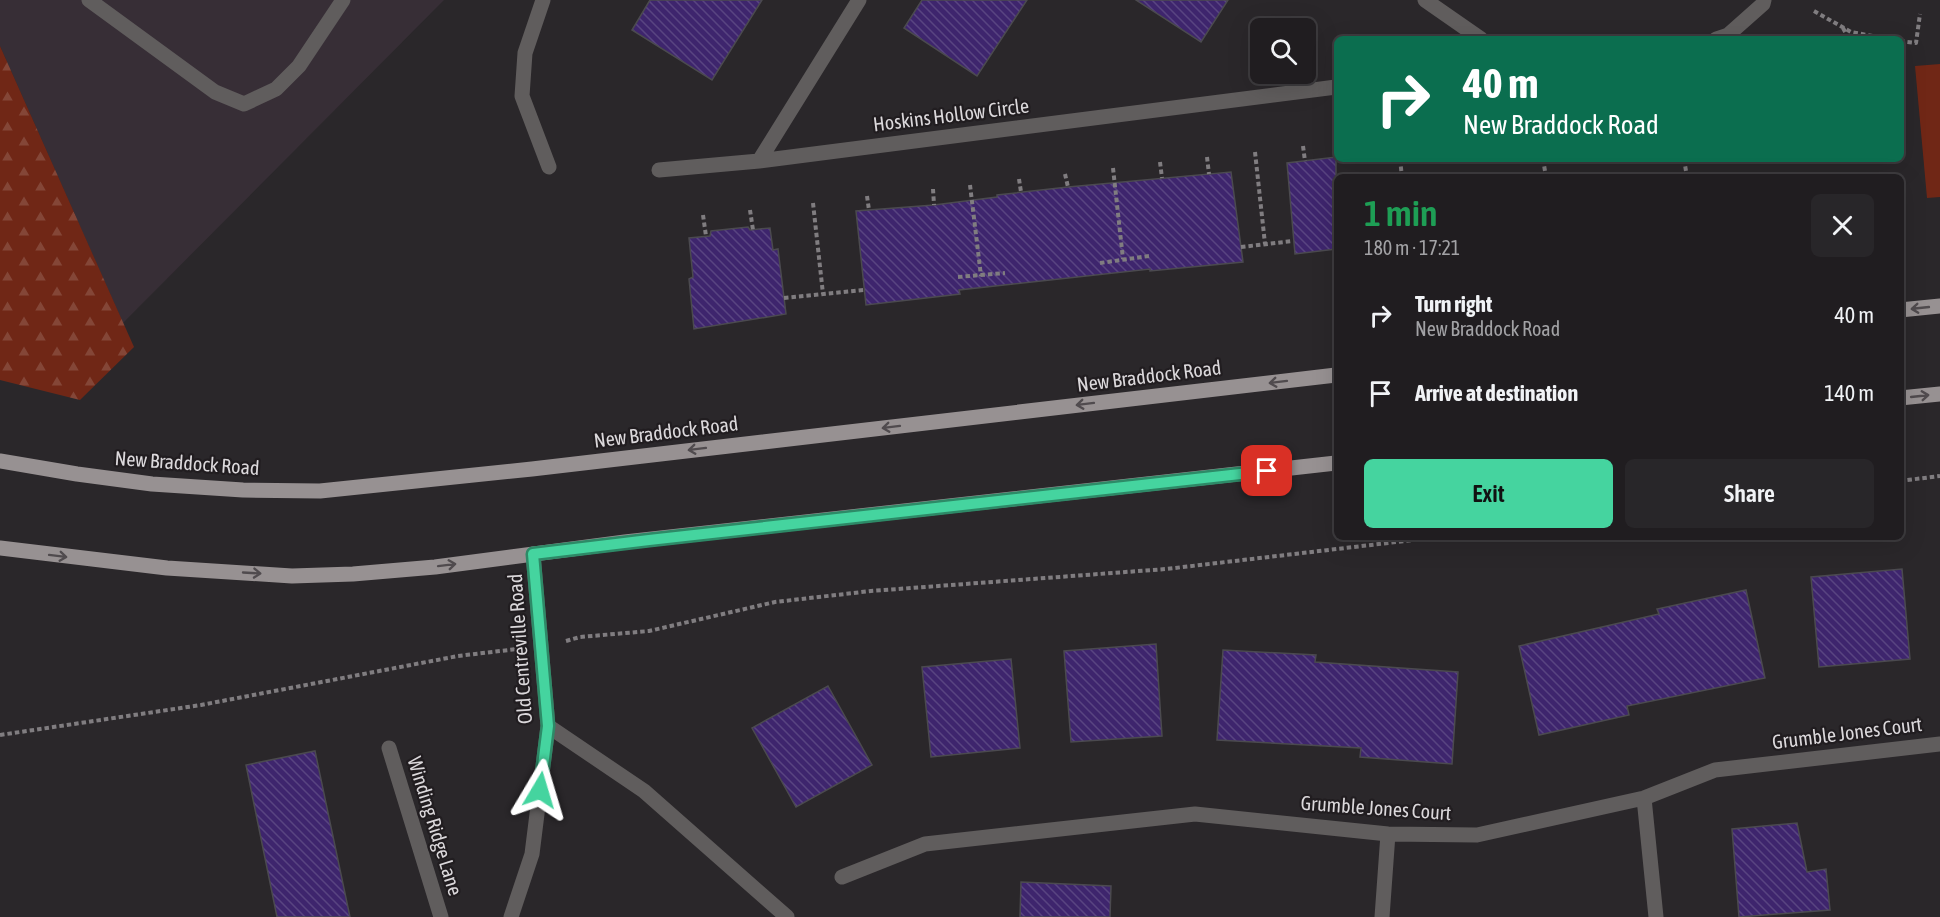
<!DOCTYPE html>
<meta charset="utf-8">
<style>
:root{--surface:#201d20;--page:#282629;--text:#f1f3f6;--muted:#a2a2a5;--line:#3d3b3e;--accent:#45d49f}
body{margin:0;font-family:"Asap Condensed",sans-serif;background:var(--page);color:var(--text);height:100vh;display:flex;flex-direction:column;font-size:22px;white-space:nowrap}
*{box-sizing:border-box;margin:0}
p{font-size:20px;color:var(--muted)}
.icon{flex:none;width:33px;height:33px;fill:none;stroke:currentColor;stroke-width:2;stroke-linecap:round;stroke-linejoin:round}
.map{position:relative;flex:1;overflow:hidden}
.drawer{position:absolute;left:1334px;top:174px;width:570px;height:366px;display:flex;flex-direction:column;background:var(--surface);border-radius:9px;box-shadow:0 6px 24px #0002,0 0 0 2px var(--line)}
.drawer>*{flex:none}
.banner{position:absolute;left:1334px;top:36px;width:570px;height:126px;border-radius:9px;box-shadow:0 6px 24px #0002,0 0 0 2px var(--line);background:#0b6e4f;color:#fff;overflow:hidden}
.controls{position:absolute;left:1250px;top:18px;display:grid;gap:12px}
.controls a{display:grid;place-items:center;width:66px;height:66px;border-radius:9px;background:var(--surface);box-shadow:0 6px 24px #0002,0 0 0 2px var(--line);font-size:30px}
.pin{position:absolute;display:grid;place-items:center;width:51px;height:51px;color:#fff;margin:-26px;border-radius:12px;box-shadow:0 3px 9px #0006}
.me{position:absolute;width:66px;margin:-33px;rotate:7deg;stroke-linejoin:round;filter:drop-shadow(0 0 4px #0008)}
.turn{display:flex;align-items:center;gap:21px;height:126px;padding:0 30px;font-size:27px}
.turn .icon{width:78px;height:78px;stroke-width:2.5}
.turn b{display:block;font-size:42px;line-height:51px}
.round{display:grid;place-items:center;flex:none;width:63px;height:63px;border-radius:9px;background:var(--page)}
.head{display:flex;align-items:center;justify-content:space-between;height:102px;padding:0 30px}
h1{font-size:36px;font-weight:600;line-height:45px;color:#1e9e55}
.primary-button{display:flex;gap:12px;margin-top:auto;padding:12px 30px}
.primary-button a{flex:1;height:69px;border-radius:9px;background:var(--accent);color:#111;font-size:24px;font-weight:600;line-height:69px;text-align:center}
.primary-button a+a{background:var(--page);color:var(--text)}
ul{padding:0;list-style:none}
li{display:flex;align-items:center;gap:18px;height:78px;padding:0 30px}
li div{flex:1}
li b{display:block;font-size:22px}
li em{font-style:normal}
.map>svg:first-child{display:block}
.built{fill:#372e36}
.forest{fill:url(#forest-firs)}
.pitch{fill:#702716}
.building{fill:url(#building-back-hatch);stroke:#4b4a4f;stroke-width:1.5}
.lines{fill:none;stroke-linecap:round;stroke-linejoin:round}
.path{stroke:#807d80;stroke-width:4;stroke-dasharray:4.5 3;stroke-linecap:butt}
.minor{stroke:#605d5d;stroke-width:15}
.major{stroke:#979192;stroke-width:15}
.oneway{stroke:#504b4e}
.route-casing{stroke:#2d8a67;stroke-width:15}
.route{stroke:#45d49f;stroke-width:10}
.labels{text-anchor:middle;stroke-width:4.5;stroke-linejoin:round;paint-order:stroke}
.street-label{font-size:20px;fill:#dbd8db;stroke:#211d20}
</style>
<div class="map">
<svg width="1940" height="917" viewBox="0 0 1940 917">
<defs>
<pattern id="forest-firs" width="22" height="20" patternUnits="userSpaceOnUse" patternTransform="scale(1.5)"><rect width="22" height="20" fill="#702716"/><path d="M5 1l3.5 6h-7zM16 11l3.5 6h-7z" fill="#844637"/></pattern>
<pattern id="building-back-hatch" width="6" height="6" patternUnits="userSpaceOnUse" patternTransform="scale(1.5)"><rect width="6" height="6" fill="#3e256d"/><path d="M-1 5l2 2M0 0l6 6M5-1l2 2" fill="none" stroke="#594481"/></pattern>
</defs>
<rect width="100%" height="100%" fill="#2a272a"/>
<path class="built" d="M 0,0 L 444,0 L 123,323 L 0,46 Z"/>
<path class="forest" d="M 0,46 L 134,347 L 80,400 L 0,380 Z"/>
<path class="pitch" d="M 1940,64 L 1940,197 L 1927,198 L 1915,66 Z"/>
<path class="building" d="M 650,0 L 762,0 L 712,80 L 632,30 Z
M 922,0 L 1027,0 L 977,76 L 904,28 Z
M 1136,0 L 1228,0 L 1201,42 Z
M 1336,157 L 1336,249 L 1295,254 L 1287,163 Z
M 1231,172 L 1243,262 L 1150,271 L 1150,269 L 959,290 L 960,294 L 866,305 L 856,211 L 934,205 L 997,197 L 997,195 L 1068,187 Z
M 748,227 L 750,230 L 770,228 L 773,250 L 778,249 L 786,314 L 694,329 L 689,279 L 693,277 L 689,238 L 710,236 L 711,231 Z
M 1902,569 L 1910,659 L 1819,667 L 1811,577 Z
M 1746,590 L 1765,678 L 1627,706 L 1629,715 L 1539,735 L 1519,646 L 1659,614 L 1657,609 Z
M 1156,644 L 1162,736 L 1071,742 L 1064,651 Z
M 1223,650 L 1316,655 L 1315,662 L 1458,672 L 1452,764 L 1360,757 L 1361,748 L 1217,740 Z
M 1011,659 L 1020,748 L 931,757 L 922,667 Z
M 828,686 L 872,765 L 796,807 L 752,728 Z
M 315,751 L 350,917 L 277,917 L 246,765 Z
M 1797,823 L 1807,872 L 1826,869 L 1830,910 L 1739,917 L 1732,829 Z
M 1021,882 L 1111,886 L 1110,917 L 1020,917 Z"/>
<g class="lines">
<path class="path" d="M 1814,11 L 1851,32 L 1889,39
M 1843,28 L 1849,39
M 1900,41 L 1916,43 L 1920,14
M 1303,146 L 1305,161
M 1255,152 L 1265,244
M 1207,157 L 1209,174
M 1400,159 L 1402,177
M 1543,159 L 1546,177
M 1684,159 L 1687,177
M 1160,162 L 1162,178
M 1113,168 L 1123,259
M 1065,174 L 1068,187
M 1760,177 L 1763,176
M 1019,179 L 1021,192
M 970,185 L 981,276
M 933,189 L 934,205
M 867,196 L 869,210
M 813,203 L 823,294
M 750,210 L 753,230
M 703,215 L 706,236
M 1241,247 L 1293,241
M 1100,263 L 1149,256
M 958,277 L 1005,273
M 784,298 L 864,290
M 1900,481 L 1940,476
M 566,641 L 580,637 L 649,631 L 775,602 L 871,591 L 1166,569 L 1439,537
M 0,735 L 201,705 L 458,656 L 517,649"/>
<path class="minor" d="M 89,0 L 215,92 L 244,104 L 276,89 L 299,66 L 343,0
M 543,0 L 525,53 L 522,96 L 549,167
M 859,0 L 759,161 L 1336,87
M 1425,0 L 1481,39
M 1716,39 L 1728,35 L 1763,4 L 1764,0
M 659,170 L 759,161
M 548,726 L 644,791 L 787,917
M 389,748 L 441,917
M 1644,798 L 1656,917
M 842,877 L 925,844 L 1195,814 L 1388,834 L 1477,835 L 1644,798 L 1715,770 L 1940,744
M 511,917 L 532,854 L 548,726 L 533,554
M 1382,917 L 1388,834"/>
<path class="major" d="M 1900,310 L 1940,306
M 1900,398 L 1940,394
M 0,461 L 77,474 L 152,484 L 243,490 L 320,491 L 532,469 L 1336,375
M 0,548 L 167,568 L 292,576 L 353,574 L 435,567 L 625,542 L 1336,463"/>
</g>
<defs><path id="oneway-shaft" d="M-6 0H5M1.5-3L5.5 0L1.5 3" fill="none" stroke-width="1.6" stroke-linecap="round" stroke-linejoin="round" transform="scale(1.5)"/></defs>
<g class="oneway">
<use href="#oneway-shaft" transform="translate(1920 308) rotate(174)"/>
<use href="#oneway-shaft" transform="translate(1278 382) rotate(173)"/>
<use href="#oneway-shaft" transform="translate(1920 396) rotate(-6)"/>
<use href="#oneway-shaft" transform="translate(1085 404) rotate(173)"/>
<use href="#oneway-shaft" transform="translate(891 427) rotate(173)"/>
<use href="#oneway-shaft" transform="translate(697 449) rotate(173)"/>
<use href="#oneway-shaft" transform="translate(58 556) rotate(7)"/>
<use href="#oneway-shaft" transform="translate(447 565) rotate(-7)"/>
<use href="#oneway-shaft" transform="translate(252 573) rotate(3)"/>
</g>
<g class="lines">
<defs>
<path id="route" d="M 540,790 L 548,726 L 533,554 L 649,540 L 1267,471"/>
</defs>
<use href="#route" class="route-casing"/>
<use href="#route" class="route"/>
</g>
<g class="labels">
<g class="street-label">
<text transform="translate(951 115) rotate(-7)" y="7">Hoskins Hollow Circle</text>
<text transform="translate(1149 376) rotate(-7)" y="7">New Braddock Road</text>
<text transform="translate(666 432) rotate(-7)" y="7">New Braddock Road</text>
<text transform="translate(187 463) rotate(4)" y="7">New Braddock Road</text>
<text transform="translate(520 649) rotate(-94)" y="7">Old Centreville Road</text>
<text transform="translate(1847 733) rotate(-7)" y="7">Grumble Jones Court</text>
<text transform="translate(1376 808) rotate(4)" y="7">Grumble Jones Court</text>
<text transform="translate(435 826) rotate(73)" y="7">Winding Ridge Lane</text>
</g>
</g>
</svg>
<div class="controls">
<a><svg class="icon" aria-label="search" viewBox="0 0 24 24"><circle cx="10" cy="10" r="6"/><path d="M15 15l6 6"/></svg></a>
</div>
<div class="pin" style="left:1267px;top:471px;background:#d93025"><svg class="icon" aria-label="arrive" viewBox="0 0 24 24"><path d="M6 21V4h12l-3 4 3 4H6"/></svg></div>
<svg class="me" style="left:540px;top:790px" viewBox="-20 -20 40 40"><path d="M0-17L14 15 0 8-14 15z" fill="#45d49f" stroke="#fff" stroke-width="4"/></svg>
<div class="banner">
<div class="turn"><svg class="icon" aria-label="right" viewBox="0 0 24 24"><path d="M7 20v-9h11M14 6l5 5-5 5"/></svg><div><b>40 m</b>New Braddock Road</div></div>
</div>
<section class="drawer">
<div class="head"><div><h1>1 min</h1><p>180 m · 17:21</p></div><a class="round"><svg class="icon" aria-label="close" viewBox="0 0 24 24"><path d="M6 6l12 12M18 6L6 18"/></svg></a></div>
<ul>
<li><svg class="icon" aria-label="right" viewBox="0 0 24 24"><path d="M7 20v-9h11M14 6l5 5-5 5"/></svg><div><b>Turn right</b><p>New Braddock Road</p></div><em>40 m</em></li>
<li><svg class="icon" aria-label="arrive" viewBox="0 0 24 24"><path d="M6 21V4h12l-3 4 3 4H6"/></svg><div><b>Arrive at destination</b></div><em>140 m</em></li>
</ul>
<div class="primary-button"><a>Exit</a><a>Share</a></div>
</section>
</div>
